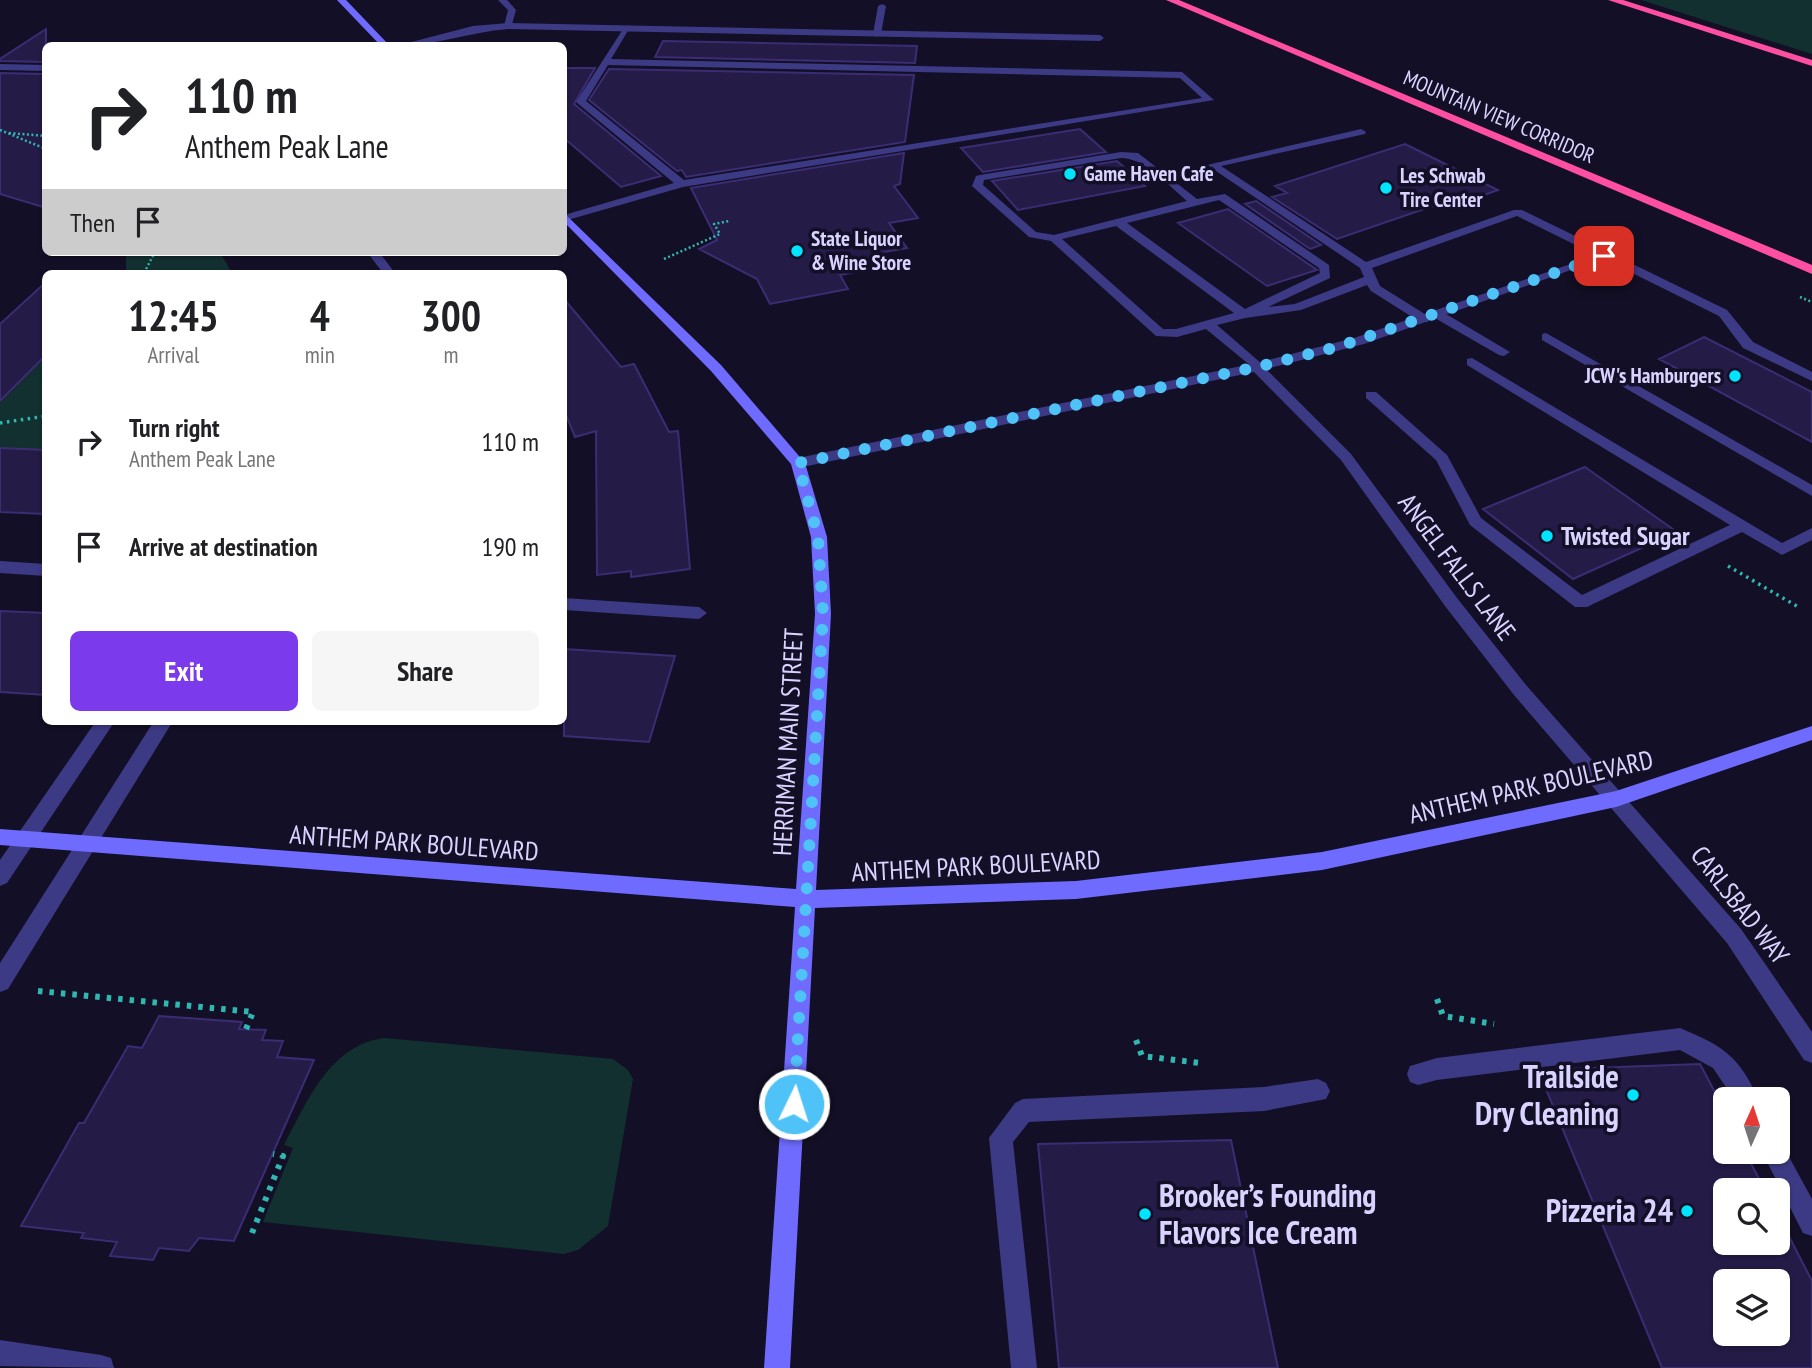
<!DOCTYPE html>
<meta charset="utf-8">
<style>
:root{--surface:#fff;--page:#f6f6f6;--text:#202124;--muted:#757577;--accent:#7c3aed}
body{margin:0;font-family:"PT Sans Narrow",sans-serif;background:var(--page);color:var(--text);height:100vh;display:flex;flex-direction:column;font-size:26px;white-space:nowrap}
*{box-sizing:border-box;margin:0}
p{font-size:23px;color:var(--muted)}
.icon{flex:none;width:38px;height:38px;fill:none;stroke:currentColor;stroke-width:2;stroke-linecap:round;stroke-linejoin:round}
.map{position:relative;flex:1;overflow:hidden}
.side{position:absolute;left:42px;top:270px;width:525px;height:455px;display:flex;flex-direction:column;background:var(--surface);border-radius:10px;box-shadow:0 2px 5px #0004}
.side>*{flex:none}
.banner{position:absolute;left:42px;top:42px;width:525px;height:214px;border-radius:10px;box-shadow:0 2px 5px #0004;background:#fff;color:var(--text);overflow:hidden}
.needle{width:46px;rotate:3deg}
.buttons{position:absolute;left:1713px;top:1087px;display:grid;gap:14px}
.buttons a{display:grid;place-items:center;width:77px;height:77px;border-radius:10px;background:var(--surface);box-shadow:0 2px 5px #0004;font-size:35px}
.pin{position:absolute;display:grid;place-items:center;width:60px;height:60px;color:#fff;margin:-30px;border-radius:14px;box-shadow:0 4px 10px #0006}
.me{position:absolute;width:77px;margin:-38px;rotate:4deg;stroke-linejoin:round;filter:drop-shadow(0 0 5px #0008)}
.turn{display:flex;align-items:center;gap:24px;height:147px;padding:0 28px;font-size:32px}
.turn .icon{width:91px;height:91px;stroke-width:2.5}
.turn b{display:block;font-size:49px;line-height:60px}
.then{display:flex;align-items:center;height:66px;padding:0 28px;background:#0003;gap:14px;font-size:26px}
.eta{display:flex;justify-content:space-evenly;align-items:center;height:119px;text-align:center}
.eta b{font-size:42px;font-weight:600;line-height:49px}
.cta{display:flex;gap:14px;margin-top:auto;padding:14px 28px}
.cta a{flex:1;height:80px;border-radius:10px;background:var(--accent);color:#fff;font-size:28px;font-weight:600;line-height:80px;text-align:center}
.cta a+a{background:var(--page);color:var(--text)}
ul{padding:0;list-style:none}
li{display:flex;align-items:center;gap:21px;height:105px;padding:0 28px}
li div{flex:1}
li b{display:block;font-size:26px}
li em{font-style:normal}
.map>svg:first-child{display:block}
.green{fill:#12302f}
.building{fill:#241b47;stroke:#3b2d73;stroke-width:2;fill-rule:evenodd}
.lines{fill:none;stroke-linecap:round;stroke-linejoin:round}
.path-far2{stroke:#2fb8b0;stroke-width:2.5;stroke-dasharray:2 2.5;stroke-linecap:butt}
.path-far1{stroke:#2fb8b0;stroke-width:3.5;stroke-dasharray:2.5 4.5;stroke-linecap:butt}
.path{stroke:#2fb8b0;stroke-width:6;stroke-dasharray:4.5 7;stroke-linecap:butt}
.lane{fill:#3d3a85;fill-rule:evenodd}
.street{fill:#3d3a85;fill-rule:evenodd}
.secondary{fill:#6f6bff;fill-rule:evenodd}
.highway{fill:#ff4fa3;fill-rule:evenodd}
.route{stroke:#4fc3f7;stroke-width:12;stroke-dasharray:0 21.6}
.poi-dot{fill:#00e5ff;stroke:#130f26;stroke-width:2.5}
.labels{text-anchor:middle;stroke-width:7;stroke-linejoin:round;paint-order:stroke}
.far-street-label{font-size:21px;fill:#d9d4ff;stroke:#130f26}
.far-poi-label{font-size:21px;font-weight:bold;fill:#d9d4ff;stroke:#130f26;text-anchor:start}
.poi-label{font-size:26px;font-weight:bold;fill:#d9d4ff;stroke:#130f26;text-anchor:start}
.street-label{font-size:26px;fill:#d9d4ff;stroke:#130f26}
.near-poi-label{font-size:32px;font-weight:bold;fill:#d9d4ff;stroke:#130f26;text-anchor:end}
</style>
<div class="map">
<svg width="1812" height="1368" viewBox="0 0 1812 1368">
<rect width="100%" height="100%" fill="#130f26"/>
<path class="green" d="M 1641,0 L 1812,0 L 1812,54 Z
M 126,252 L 220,252 L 232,273 L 126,273 Z
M 45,357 L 45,451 L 0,448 L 0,403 Z
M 385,1038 L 613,1059 L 628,1070 L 633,1079 L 608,1226 L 578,1250 L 564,1254 L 263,1222 L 293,1148 L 284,1145 C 307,1102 330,1044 385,1038 Z"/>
<path class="building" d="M 46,29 L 46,62 L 0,61 L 0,59 Z
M 663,41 L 917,46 L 915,63 L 655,57 Z
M 564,68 L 595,68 L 574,104 L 661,176 L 621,187 L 564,138 Z
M 609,69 L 914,75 L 905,142 L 686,177 L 682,170 L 677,171 L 589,100 Z
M 0,73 L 46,74 L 46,208 L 0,194 Z
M 1080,129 L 1106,152 L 983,172 L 961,148 Z
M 1405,144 L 1498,190 L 1444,209 L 1436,205 L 1337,239 L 1272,197 L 1287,193 L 1275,186 Z
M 904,153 L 900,184 L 894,186 L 918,218 L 889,223 L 907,248 L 884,252 L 893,265 L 840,275 L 848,289 L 770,304 L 757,279 L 699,249 L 717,240 L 691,188 Z
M 1117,161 L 1145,186 L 1018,210 L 992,181 Z
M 1256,201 L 1321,245 L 1310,249 L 1245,204 Z
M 1228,209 L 1317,270 L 1267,286 L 1178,223 Z
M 46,282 L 46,355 L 0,401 L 0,324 Z
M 564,299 L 621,367 L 634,364 L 669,432 L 678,431 L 690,569 L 631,577 L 631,571 L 597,575 L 596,431 L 575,437 L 564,410 Z
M 1704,337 L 1812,392 L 1812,442 L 1659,359 Z
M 0,448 L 46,450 L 46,514 L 0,512 Z
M 1585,467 L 1677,532 L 1573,579 L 1483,509 Z
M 0,611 L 46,613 L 46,695 L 0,692 Z
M 564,649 L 675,656 L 649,742 L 564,736 Z
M 159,1016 L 242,1022 L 239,1029 L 266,1030 L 262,1040 L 283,1041 L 277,1057 L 314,1060 L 234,1241 L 199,1238 L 189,1251 L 159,1248 L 153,1260 L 110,1256 L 117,1242 L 81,1238 L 84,1233 L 21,1226 L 79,1123 L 84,1123 L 128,1046 L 142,1048 Z
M 1700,1064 L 1726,1113 L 1726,1152 L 1745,1152 L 1765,1190 L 1726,1190 L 1726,1242 L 1778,1242 L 1778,1215 L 1812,1281 L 1812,1368 L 1662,1368 L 1538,1070 ZM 1726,1281 L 1778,1281 L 1778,1334 L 1726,1334 Z
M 1231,1140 L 1278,1368 L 1059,1368 L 1038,1144 Z"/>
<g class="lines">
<path class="path-far2" d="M 0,130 L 46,149
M 9,133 L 46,136
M 664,259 L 720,234 L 714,224 L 729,221
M 144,273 L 155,252
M 1800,297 L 1812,302"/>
<path class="path-far1" d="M 0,423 L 46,416
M 1728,566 L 1800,608"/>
<path class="path" d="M 38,991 L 253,1012 L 246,1029
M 1437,999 L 1443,1016 L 1494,1024
M 1136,1040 L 1142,1056 L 1200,1063
M 252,1233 L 283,1156 L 273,1154"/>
<path class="lane" d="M 498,0 L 507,0 L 516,10 L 511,28 L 504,26 L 508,10 Z
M 882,4 L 886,6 L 881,34 L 877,37 L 873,34 L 878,6 Z
M 625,26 L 629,29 L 611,59 L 1182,72 L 1214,100 L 683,187 L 564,221 L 564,215 L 674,183 L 576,102 ZM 608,65 L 1180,78 L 1202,98 L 684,180 L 586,101 Z
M 1361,129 L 1366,132 L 1365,134 L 1221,166 L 1366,262 L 1514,210 L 1522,210 L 1727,310 L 1753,342 L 1812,372 L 1812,381 L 1743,348 L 1719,316 L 1517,216 L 1372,268 L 1380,286 L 1428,316 L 1428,322 L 1420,322 L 1371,291 L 1367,285 L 1301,310 L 1245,318 L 1217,325 L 1262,364 L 1264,367 L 1257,371 L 1206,329 L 1177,337 L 1156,336 L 1051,241 L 1029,237 L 972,186 L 976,176 L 980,175 L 1121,152 L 1138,153 L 1197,199 L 1225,194 L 1329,265 L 1330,278 L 1268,307 L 1295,304 L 1364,277 L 1360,268 L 1207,165 ZM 1121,158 C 1145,158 1169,186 1187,201 L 1054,235 L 1036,232 L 983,185 L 984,180 ZM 1219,200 L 1319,268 L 1320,273 L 1245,309 L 1127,223 ZM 1116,226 L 1234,313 L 1176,329 L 1163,329 L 1062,239 Z
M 1433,311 L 1441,311 L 1510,352 L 1504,356 L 1499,355 L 1433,317 Z
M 1546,333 L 1812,485 L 1812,496 L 1542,340 L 1542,334 Z
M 1472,358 L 1782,543 L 1812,528 L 1812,540 L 1782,555 L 1742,532 L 1587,607 L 1575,607 L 1470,525 L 1436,460 L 1366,398 L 1366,392 L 1376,392 L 1447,455 L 1481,518 L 1582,595 L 1730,525 L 1467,365 L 1467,359 Z
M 1680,1028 C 1721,1045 1740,1056 1758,1099 L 1734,1099 L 1713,1068 L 1680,1050 L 1437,1080 L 1418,1085 L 1410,1082 L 1407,1074 L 1410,1066 L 1437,1058 Z
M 1318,1079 L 1326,1083 L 1330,1091 L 1326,1099 L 1264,1111 L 1029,1122 L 1013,1142 L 1037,1368 L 1011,1368 L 989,1138 L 1015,1103 L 1023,1099 L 1264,1087 Z
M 1778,1142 L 1782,1144 L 1812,1199 L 1812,1236 L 1803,1233 L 1762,1152 L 1778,1152 Z"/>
<path class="street" d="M 508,23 L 1100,35 L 1104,38 L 1100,41 L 508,29 C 470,32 433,46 396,46 L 473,26 Z
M 0,64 L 46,65 L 46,71 L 0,70 Z
M 367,252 L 379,252 L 395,273 L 383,273 Z
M 1600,254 L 1610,256 L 1364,344 L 1266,369 L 1351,454 L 1457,598 L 1526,685 L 1741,929 L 1812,1032 L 1812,1063 L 1804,1060 L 1727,943 L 1514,695 L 1445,606 L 1341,460 L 1254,372 L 798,468 L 791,463 L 798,458 L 1256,363 L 1354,338 Z
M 0,561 L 46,564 L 46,576 L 0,573 Z
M 564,598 L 699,607 L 707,613 L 699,619 L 564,610 Z
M 96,721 L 115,721 L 7,883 L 0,886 L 0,860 Z
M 154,721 L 173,721 L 8,989 L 0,992 L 0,963 Z
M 0,1340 L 101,1355 L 111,1358 L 114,1368 L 0,1366 Z"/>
<path class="secondary" d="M 337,0 L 346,0 L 390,46 L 381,46 Z
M 564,213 L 721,365 L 805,463 L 827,537 L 831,614 L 816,890 L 1076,881 L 1322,852 L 1616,791 L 1812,726 L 1812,740 L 1616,807 L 1322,870 L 1076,899 L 815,908 L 790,1368 L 764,1368 L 795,907 L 0,845 L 0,829 L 796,889 L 815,614 L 811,537 L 791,464 L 711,371 L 564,222 Z"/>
<path class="highway" d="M 1166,0 L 1179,0 L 1812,265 L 1812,274 Z
M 1608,0 L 1623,0 L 1812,60 L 1812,66 Z"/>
</g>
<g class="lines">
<path class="route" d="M 794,1104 L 823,614 L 818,537 L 798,463 L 1257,367 L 1337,347 L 1604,256"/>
</g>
<g class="poi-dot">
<circle cx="1070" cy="174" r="7"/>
<circle cx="1386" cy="188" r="7"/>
<circle cx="797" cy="251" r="7"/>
<circle cx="1735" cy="376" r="7"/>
<circle cx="1547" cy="536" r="7"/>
<circle cx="1633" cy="1095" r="7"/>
<circle cx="1687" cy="1211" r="7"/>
<circle cx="1145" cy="1214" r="7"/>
</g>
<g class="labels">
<g class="far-street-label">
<text transform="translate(1499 117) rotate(23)" y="7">MOUNTAIN VIEW CORRIDOR</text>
</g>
<g class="far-poi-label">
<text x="1084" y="181">Game Haven Cafe</text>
<text x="1400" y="183">Les Schwab<tspan x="1400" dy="24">Tire Center</tspan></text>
<text x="811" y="246">State Liquor<tspan x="811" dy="24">&amp; Wine Store</tspan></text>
<text x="1721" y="383" text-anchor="end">JCW's Hamburgers</text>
</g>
<g class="poi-label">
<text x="1561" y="545">Twisted Sugar</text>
</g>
<g class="street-label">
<text transform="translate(1457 567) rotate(53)" y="9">ANGEL FALLS LANE</text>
<text transform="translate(788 742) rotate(-87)" y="9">HERRIMAN MAIN STREET</text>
<text transform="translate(1531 787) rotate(-13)" y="9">ANTHEM PARK BOULEVARD</text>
<text transform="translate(414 843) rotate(4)" y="9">ANTHEM PARK BOULEVARD</text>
<text transform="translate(976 866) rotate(-3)" y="9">ANTHEM PARK BOULEVARD</text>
<text transform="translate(1740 905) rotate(52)" y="9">CARLSBAD WAY</text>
</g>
<g class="near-poi-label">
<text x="1619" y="1088">Trailside<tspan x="1619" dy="37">Dry Cleaning</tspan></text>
<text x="1159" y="1207" text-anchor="start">Brooker’s Founding<tspan x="1159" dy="37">Flavors Ice Cream</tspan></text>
<text x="1673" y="1222">Pizzeria 24</text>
</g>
</g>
</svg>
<div class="buttons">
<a><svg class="needle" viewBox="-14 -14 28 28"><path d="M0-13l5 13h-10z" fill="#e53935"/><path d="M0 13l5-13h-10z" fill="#757577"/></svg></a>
<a><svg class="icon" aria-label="search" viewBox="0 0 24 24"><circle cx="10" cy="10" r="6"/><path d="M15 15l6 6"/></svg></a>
<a><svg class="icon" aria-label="layers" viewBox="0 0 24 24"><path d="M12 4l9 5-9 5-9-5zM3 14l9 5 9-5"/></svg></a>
</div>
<div class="pin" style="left:1604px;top:256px;background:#d93025"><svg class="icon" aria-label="arrive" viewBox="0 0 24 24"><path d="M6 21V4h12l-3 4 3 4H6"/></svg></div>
<svg class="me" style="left:794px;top:1104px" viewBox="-20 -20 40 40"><circle r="17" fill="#4fc3f7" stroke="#fff" stroke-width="3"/><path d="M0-11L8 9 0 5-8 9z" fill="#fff"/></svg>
<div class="banner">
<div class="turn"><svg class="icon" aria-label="right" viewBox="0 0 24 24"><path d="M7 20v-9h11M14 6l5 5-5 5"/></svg><div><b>110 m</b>Anthem Peak Lane</div></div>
<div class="then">Then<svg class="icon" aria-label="arrive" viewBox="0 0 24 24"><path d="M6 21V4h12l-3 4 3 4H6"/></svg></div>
</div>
<section class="side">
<div class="eta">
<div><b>12:45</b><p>Arrival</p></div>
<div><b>4</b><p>min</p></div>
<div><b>300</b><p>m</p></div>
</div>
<ul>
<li><svg class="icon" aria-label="right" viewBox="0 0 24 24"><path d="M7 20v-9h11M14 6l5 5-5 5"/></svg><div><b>Turn right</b><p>Anthem Peak Lane</p></div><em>110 m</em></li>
<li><svg class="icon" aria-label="arrive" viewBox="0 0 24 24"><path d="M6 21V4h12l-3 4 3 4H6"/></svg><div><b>Arrive at destination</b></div><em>190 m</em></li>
</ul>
<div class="cta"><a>Exit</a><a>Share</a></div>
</section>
</div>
